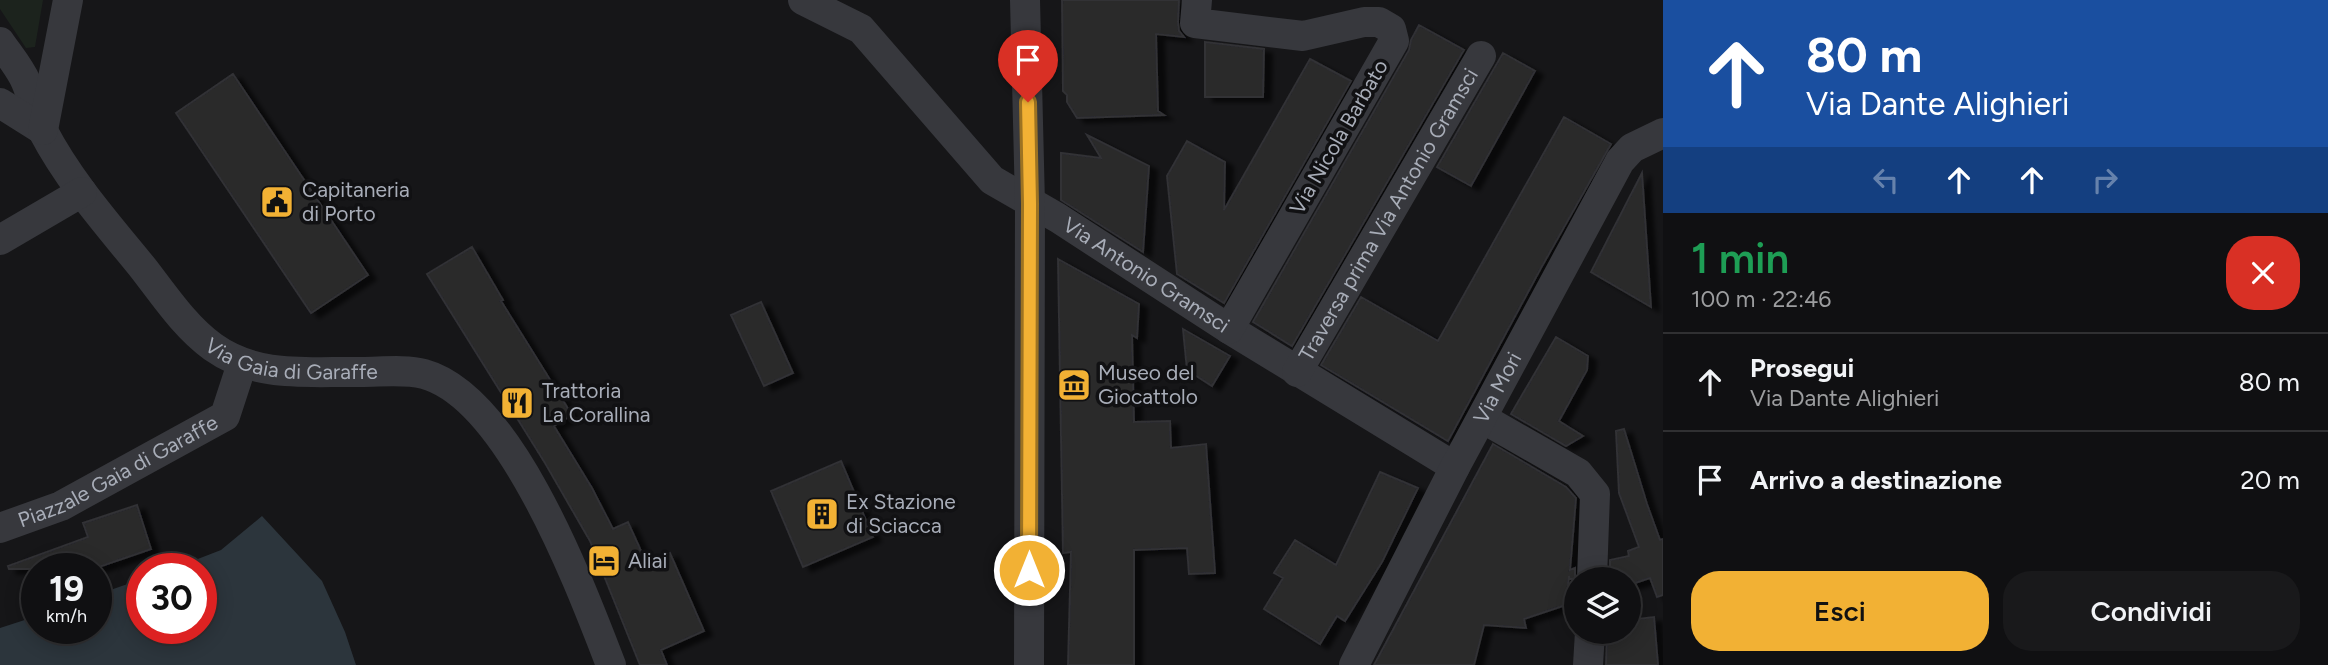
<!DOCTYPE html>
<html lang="it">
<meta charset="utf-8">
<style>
:root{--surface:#101012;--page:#19191b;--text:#f1f3f6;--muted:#9c9d9f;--line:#303032;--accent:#f2b134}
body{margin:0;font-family:Figtree,sans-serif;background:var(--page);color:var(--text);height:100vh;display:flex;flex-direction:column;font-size:26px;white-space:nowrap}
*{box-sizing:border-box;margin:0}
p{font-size:23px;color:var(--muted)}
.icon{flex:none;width:38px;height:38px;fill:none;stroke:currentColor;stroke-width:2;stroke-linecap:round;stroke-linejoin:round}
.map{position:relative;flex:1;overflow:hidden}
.details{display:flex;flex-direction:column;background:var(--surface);width:665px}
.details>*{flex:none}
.banner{background:#1a4fa0;color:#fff;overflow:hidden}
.buttons{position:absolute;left:1564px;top:567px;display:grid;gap:14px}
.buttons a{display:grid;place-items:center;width:77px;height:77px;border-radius:50%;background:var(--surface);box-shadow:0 4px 18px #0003,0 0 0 2px var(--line);font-size:35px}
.speed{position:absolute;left:21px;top:553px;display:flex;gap:14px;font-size:35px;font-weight:700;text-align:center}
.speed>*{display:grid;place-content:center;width:91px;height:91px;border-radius:50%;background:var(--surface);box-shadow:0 4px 18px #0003,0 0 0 2px var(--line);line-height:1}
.speed small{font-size:18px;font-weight:400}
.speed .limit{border:10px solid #d22;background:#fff;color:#111}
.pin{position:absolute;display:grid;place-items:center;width:60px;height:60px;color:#fff;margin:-72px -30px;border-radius:50% 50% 50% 0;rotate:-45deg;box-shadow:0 0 7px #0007}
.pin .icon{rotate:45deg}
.me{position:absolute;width:77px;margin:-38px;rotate:0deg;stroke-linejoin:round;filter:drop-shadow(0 0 5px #0008)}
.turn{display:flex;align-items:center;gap:24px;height:147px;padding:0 28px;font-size:32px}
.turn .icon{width:91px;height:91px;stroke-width:2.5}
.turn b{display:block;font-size:49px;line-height:60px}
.lanes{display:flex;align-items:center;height:66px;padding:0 28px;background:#0003;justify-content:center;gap:35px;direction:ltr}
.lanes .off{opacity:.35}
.round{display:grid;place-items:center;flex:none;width:74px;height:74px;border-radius:28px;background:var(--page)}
.overview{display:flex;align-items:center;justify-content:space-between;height:119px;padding:0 28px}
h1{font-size:42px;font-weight:600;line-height:52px;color:#1e9e55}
.cta{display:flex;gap:14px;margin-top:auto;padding:14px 28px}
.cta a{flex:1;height:80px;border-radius:28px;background:var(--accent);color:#111;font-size:28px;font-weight:600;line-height:80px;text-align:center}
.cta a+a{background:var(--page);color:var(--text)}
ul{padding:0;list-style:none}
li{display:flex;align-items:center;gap:21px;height:98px;padding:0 28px;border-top:2px solid var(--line)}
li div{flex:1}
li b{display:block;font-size:26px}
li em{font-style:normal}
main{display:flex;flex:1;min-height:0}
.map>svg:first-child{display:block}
.green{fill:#1c231d}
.water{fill:#2c353c}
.building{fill:#29292c;stroke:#303034;stroke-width:2;filter:url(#shadow)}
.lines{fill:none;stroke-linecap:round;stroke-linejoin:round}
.minor{stroke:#37383d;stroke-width:30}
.route-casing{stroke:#9d7322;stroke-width:18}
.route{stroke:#f2b134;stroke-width:12}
.labels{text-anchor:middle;stroke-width:7;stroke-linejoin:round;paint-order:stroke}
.street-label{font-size:21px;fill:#a8adb8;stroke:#111113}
.poi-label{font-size:21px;fill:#a8adb8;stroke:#111113;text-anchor:start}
</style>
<main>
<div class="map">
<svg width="1663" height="665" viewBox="0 0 1663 665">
<defs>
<filter id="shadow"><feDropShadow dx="8" dy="4.5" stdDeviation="2" flood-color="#0009"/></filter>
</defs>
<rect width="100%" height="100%" fill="#161618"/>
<path class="green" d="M 0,0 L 43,0 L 35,47 L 26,48 L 0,9 Z"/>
<path class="water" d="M 262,516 L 322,581 L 345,632 L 356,665 L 0,665 L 0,628 L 37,616 L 37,628 L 96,628 L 96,595 L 142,579 L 142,628 L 201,628 L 201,569 L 172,569 L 221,550 Z"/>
<path class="building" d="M 1062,0 L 1179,0 L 1178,22 L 1179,31 L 1184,37 L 1156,34 L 1158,111 L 1164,115 L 1077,118 L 1067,102 L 1067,95 L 1063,91 Z
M 1419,25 L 1464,50 L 1292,346 L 1253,322 L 1409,50 L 1411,40 Z
M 1205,42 L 1264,49 L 1263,97 L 1205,97 Z
M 1503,53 L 1535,71 L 1471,186 L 1437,167 Z
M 1310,59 L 1351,81 L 1224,303 L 1177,274 L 1167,176 L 1187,141 L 1225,162 L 1224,210 Z
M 233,74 L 368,275 L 311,313 L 176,113 Z
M 1564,117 L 1611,144 L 1541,268 L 1448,441 L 1321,365 L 1361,297 L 1438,341 Z
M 1087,135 L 1149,166 L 1143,252 L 1061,200 L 1061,153 L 1101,158 Z
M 1642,173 L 1651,307 L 1591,272 Z
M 472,247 L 503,300 L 501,301 L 572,415 L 554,426 L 592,488 L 613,529 L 628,522 L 646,562 L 670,553 L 704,631 L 661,650 L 667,665 L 640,665 L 590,541 L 545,463 L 427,274 Z
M 1058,259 L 1139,304 L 1137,338 L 1132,335 L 1134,422 L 1170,421 L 1171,448 L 1206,444 L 1215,573 L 1189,574 L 1187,548 L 1134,550 L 1134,665 L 1068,665 L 1071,552 L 1063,553 Z
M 761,302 L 793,373 L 764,386 L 731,315 Z
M 1183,329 L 1230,356 L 1212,386 L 1187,370 Z
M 1556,337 L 1588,356 L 1587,370 L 1559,421 L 1583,436 L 1566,446 L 1511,414 Z
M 1624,429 L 1647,504 L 1660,540 L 1663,539 L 1663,595 L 1657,597 L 1650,578 L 1629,585 L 1629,579 L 1610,579 L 1610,560 L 1629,556 L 1628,551 L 1639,547 L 1619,493 L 1616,431 Z
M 1493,444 L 1566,487 L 1576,498 L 1570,570 L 1575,568 L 1575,579 L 1570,579 L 1569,576 L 1566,605 L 1524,619 L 1526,628 L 1484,625 L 1474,665 L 1374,665 Z
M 841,461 L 873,537 L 803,567 L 771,491 Z
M 1380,472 L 1418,488 L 1382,562 L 1345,621 L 1337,616 L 1320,644 L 1264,609 L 1283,578 L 1274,573 L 1295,540 L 1336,565 Z
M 137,505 L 151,549 L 93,569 L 9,569 L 8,566 L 88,537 L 83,523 Z
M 1654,617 L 1658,665 L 1606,665 L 1607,632 L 1629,632 L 1629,620 Z"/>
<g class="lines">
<g class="minor">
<path id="s1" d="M 803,0 L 861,29 L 992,180 L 1058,218 L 1229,329 L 1455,467"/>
<path d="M 1025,0 L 1030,204 L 1029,665"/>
<path d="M 1197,0 L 1195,23 L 1303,36 L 1364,22 L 1379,22 L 1391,29 L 1394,41 L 1229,329"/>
<path id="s2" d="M 0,42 C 8,54 20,68 26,82 C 33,98 35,116 43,131 C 69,181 108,225 143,268 C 164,295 185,327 213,347 C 258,379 309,371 361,372 C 381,372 405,369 424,374 C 511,398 581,588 611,665"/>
<path d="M 0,103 L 43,130"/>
<path d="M 43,130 L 68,0"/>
<path d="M 0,240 L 82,192"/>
<path id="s3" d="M 1297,372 L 1481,56"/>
<path d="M 1482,418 L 1578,473 L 1595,494 L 1592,579"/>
<path id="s4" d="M 0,528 L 61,506 L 225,416 L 242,364"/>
<path id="s5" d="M 1354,665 L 1455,467 L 1620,161 L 1632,148 L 1663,133"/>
<path d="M 1588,665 L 1590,632"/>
</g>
</g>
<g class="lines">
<defs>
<path id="route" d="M 1028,102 L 1030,204 L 1029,570"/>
</defs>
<use href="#route" class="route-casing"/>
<use href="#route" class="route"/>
</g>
<defs>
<symbol id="civic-square" viewBox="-11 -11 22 22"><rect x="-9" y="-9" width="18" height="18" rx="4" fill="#f2b134" stroke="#111113"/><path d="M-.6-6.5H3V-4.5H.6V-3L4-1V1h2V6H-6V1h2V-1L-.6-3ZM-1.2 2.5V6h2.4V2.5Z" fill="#111"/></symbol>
<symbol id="museum-square" viewBox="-11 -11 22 22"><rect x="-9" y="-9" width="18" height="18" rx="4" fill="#f2b134" stroke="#111113"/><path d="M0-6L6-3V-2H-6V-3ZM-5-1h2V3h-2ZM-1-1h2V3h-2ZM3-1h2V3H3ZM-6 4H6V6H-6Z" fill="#111"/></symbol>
<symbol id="restaurant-square" viewBox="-11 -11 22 22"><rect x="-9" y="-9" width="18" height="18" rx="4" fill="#f2b134" stroke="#111113"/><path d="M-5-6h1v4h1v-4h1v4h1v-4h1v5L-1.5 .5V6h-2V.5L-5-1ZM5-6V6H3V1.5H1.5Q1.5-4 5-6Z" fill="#111"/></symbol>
<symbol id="building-square" viewBox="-11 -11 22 22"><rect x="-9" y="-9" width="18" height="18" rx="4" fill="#f2b134" stroke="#111113"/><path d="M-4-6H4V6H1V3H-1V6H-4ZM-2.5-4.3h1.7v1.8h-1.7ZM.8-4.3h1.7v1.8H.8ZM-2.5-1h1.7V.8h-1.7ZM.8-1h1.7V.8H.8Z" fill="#111"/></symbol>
<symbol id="hotel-square" viewBox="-11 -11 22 22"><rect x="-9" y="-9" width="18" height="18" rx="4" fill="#f2b134" stroke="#111113"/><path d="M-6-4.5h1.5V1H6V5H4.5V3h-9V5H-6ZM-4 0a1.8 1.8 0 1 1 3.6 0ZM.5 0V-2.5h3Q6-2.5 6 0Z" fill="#111"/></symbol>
</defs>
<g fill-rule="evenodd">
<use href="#civic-square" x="258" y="183" width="38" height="38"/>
<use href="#museum-square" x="1055" y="366" width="38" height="38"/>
<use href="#restaurant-square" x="498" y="384" width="38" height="38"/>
<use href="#building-square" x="803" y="495" width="38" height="38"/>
<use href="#hotel-square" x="585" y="542" width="38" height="38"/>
</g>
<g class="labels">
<g class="street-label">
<text transform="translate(1339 137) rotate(-60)" y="7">Via Nicola Barbato</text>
<text dy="7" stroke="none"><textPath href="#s3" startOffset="182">Traversa prima Via Antonio Gramsci</textPath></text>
<text dy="7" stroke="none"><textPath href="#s1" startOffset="446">Via Antonio Gramsci</textPath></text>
<text dy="7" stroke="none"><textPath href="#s2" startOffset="457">Via Gaia di Garaffe</textPath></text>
<text dy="7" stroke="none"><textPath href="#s5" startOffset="312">Via Mori</textPath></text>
<text dy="7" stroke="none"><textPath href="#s4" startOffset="131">Piazzale Gaia di Garaffe</textPath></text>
</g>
<g class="poi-label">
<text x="302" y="197">Capitaneria<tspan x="302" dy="24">di Porto</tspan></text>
<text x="1098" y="380">Museo del<tspan x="1098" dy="24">Giocattolo</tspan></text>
<text x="542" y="398">Trattoria<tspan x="542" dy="24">La Corallina</tspan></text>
<text x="846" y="509">Ex Stazione<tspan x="846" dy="24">di Sciacca</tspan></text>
<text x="628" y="568">Aliai</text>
</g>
</g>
</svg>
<div class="buttons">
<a><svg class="icon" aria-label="layers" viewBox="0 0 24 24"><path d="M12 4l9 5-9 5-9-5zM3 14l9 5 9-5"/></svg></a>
</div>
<div class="speed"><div>19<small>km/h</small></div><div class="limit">30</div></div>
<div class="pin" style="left:1028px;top:102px;background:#d93025"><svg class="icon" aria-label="arrive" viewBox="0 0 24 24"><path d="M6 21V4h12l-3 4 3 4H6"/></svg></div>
<svg class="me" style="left:1029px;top:570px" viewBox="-20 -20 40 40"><circle r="17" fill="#f2b134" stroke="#fff" stroke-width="3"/><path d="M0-11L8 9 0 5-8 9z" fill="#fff"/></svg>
</div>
<section class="details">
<div class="banner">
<div class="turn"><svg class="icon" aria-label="ahead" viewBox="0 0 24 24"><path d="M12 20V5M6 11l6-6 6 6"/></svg><div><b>80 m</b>Via Dante Alighieri</div></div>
<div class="lanes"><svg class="icon off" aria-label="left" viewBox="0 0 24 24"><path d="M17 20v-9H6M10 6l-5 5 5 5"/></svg><svg class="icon" aria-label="ahead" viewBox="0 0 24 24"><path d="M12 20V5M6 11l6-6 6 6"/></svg><svg class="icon" aria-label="ahead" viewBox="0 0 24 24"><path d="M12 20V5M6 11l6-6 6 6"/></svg><svg class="icon off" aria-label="right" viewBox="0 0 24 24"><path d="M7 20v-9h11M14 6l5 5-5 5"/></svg></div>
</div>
<div class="overview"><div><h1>1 min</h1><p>100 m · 22:46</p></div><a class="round" style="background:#d93025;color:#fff"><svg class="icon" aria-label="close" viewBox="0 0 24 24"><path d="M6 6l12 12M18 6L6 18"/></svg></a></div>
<ul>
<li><svg class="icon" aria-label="ahead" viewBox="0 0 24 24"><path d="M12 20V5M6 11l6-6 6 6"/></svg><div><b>Prosegui</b><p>Via Dante Alighieri</p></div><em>80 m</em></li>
<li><svg class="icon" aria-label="arrive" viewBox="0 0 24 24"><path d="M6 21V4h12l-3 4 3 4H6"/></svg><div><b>Arrivo a destinazione</b></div><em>20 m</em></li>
</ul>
<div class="cta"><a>Esci</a><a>Condividi</a></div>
</section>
</main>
